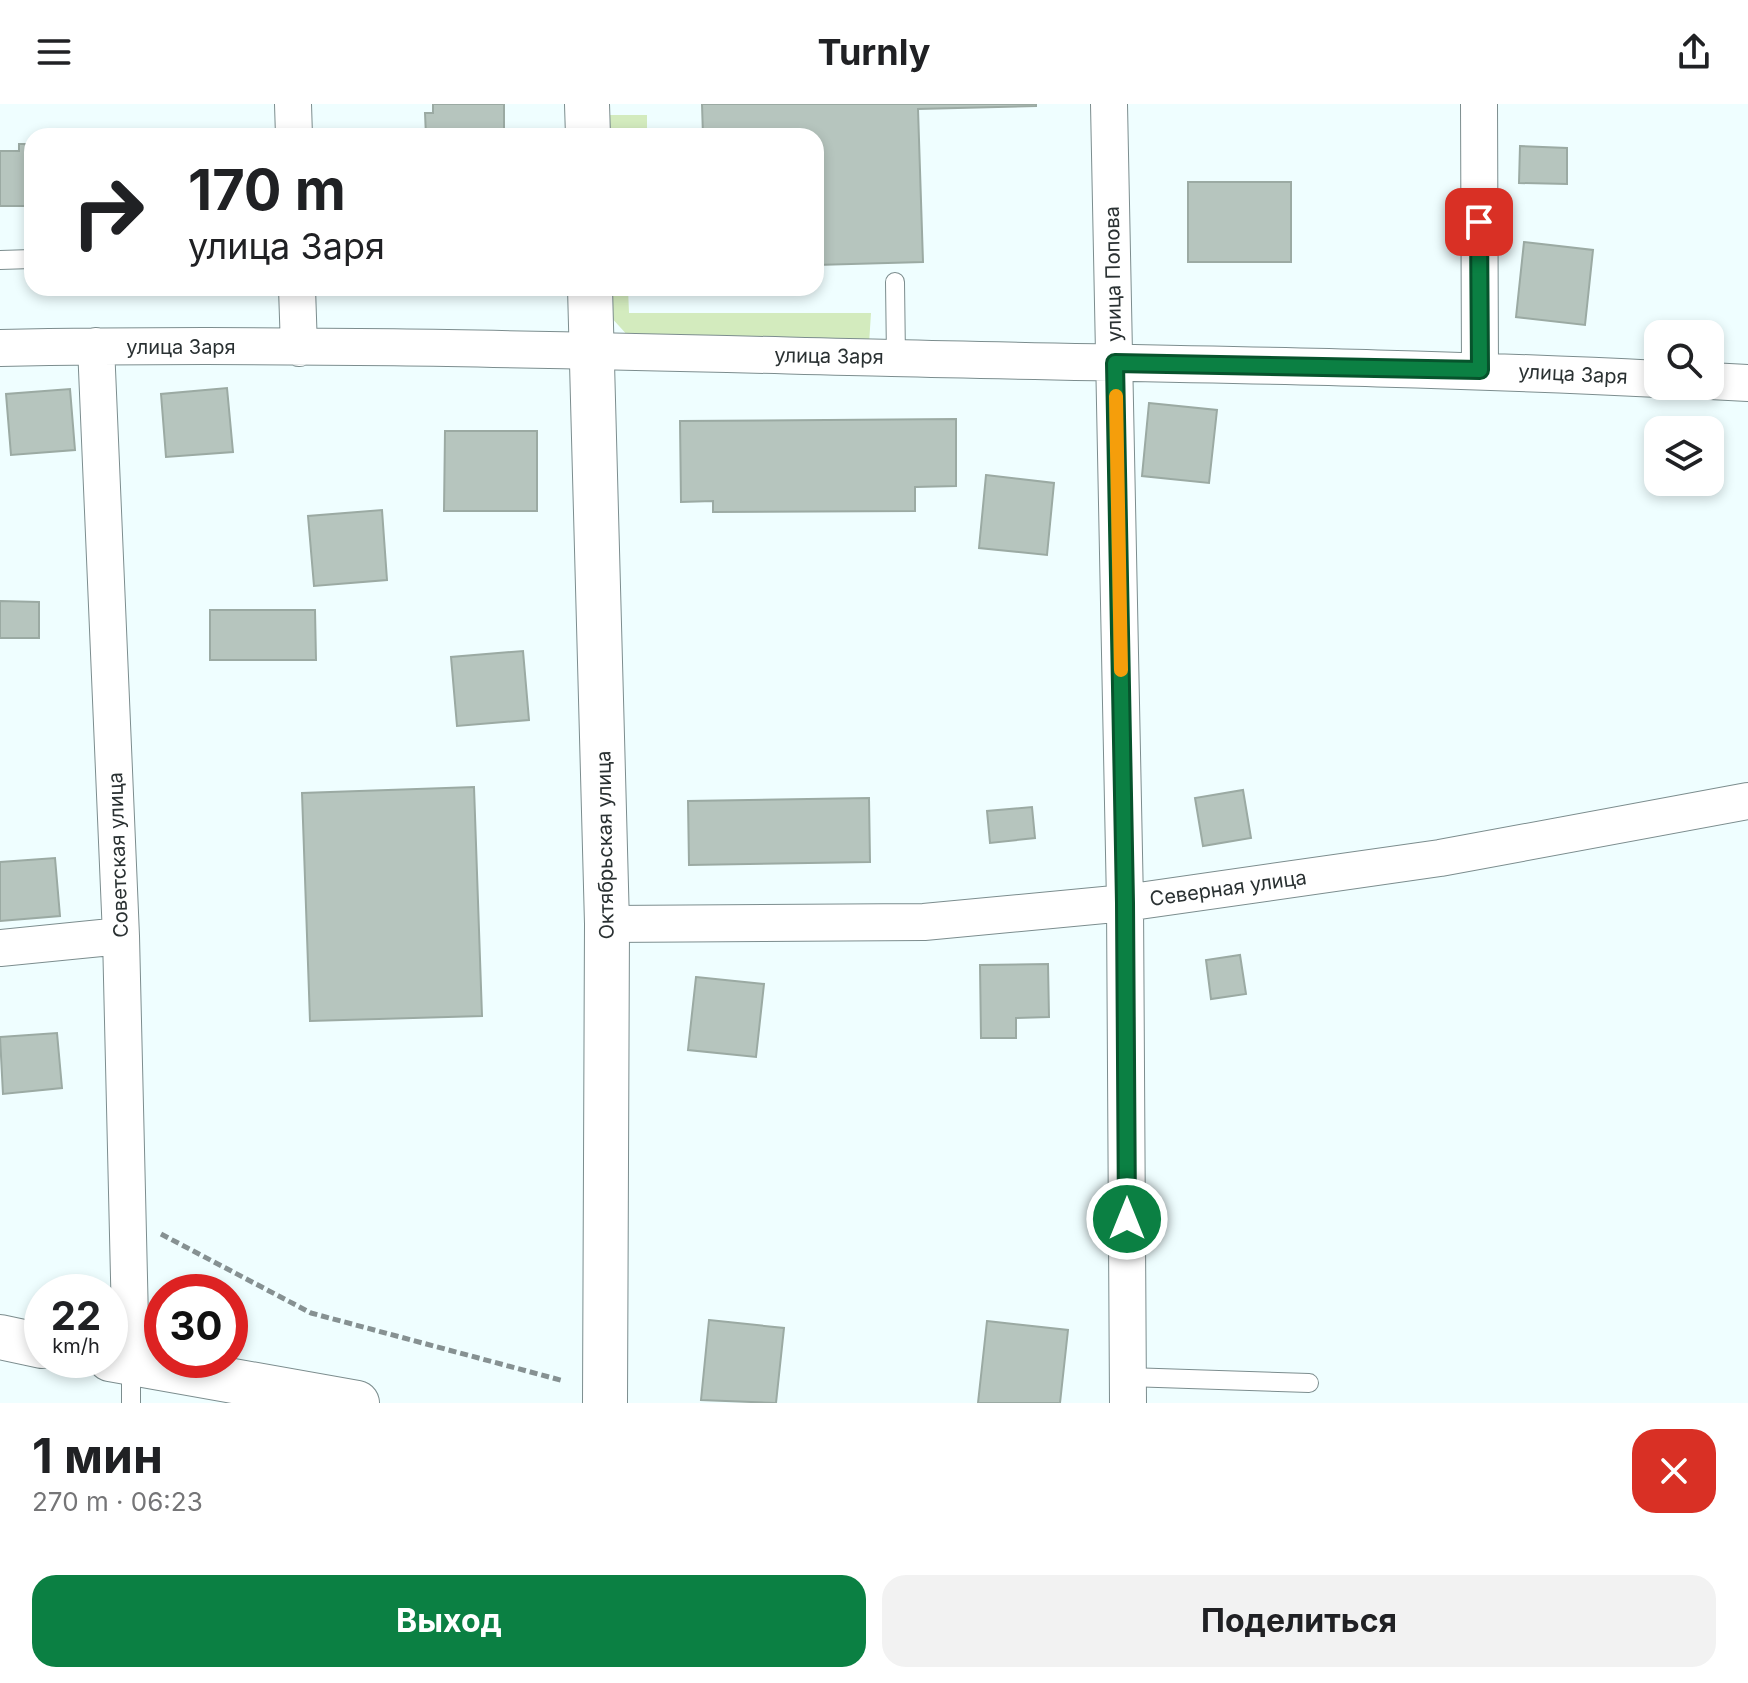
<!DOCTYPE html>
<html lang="ru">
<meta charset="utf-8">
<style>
:root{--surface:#fff;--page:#f2f2f2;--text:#202124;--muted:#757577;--accent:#0b8043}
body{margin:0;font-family:Inter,sans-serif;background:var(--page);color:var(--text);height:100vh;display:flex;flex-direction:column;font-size:30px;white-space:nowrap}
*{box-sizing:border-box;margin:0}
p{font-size:26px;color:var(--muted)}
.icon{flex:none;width:44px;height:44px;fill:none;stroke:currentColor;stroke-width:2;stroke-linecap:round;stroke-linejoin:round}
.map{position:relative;height:1299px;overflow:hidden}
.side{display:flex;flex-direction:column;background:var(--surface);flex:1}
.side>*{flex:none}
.top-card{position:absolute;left:24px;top:24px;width:800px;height:168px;border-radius:24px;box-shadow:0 4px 12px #0003;background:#fff;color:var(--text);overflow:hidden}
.buttons{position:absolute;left:1644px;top:216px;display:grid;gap:16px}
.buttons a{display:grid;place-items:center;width:80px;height:80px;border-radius:16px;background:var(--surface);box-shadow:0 4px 12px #0003;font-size:40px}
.speed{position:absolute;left:24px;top:1170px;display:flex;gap:16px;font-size:40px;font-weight:700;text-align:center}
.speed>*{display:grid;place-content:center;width:104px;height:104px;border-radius:50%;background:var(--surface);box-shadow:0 4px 12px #0003;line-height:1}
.speed small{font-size:20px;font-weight:400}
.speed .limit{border:12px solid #d22;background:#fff;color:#111}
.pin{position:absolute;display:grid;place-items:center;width:68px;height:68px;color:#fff;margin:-34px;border-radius:16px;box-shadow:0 4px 12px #0006}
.me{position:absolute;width:88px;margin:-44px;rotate:0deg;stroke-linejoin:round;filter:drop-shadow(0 0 6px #0008)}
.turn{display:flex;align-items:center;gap:28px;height:168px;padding:0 32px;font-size:36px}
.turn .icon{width:104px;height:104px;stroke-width:2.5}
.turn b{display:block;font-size:56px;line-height:68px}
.round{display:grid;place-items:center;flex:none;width:84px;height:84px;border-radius:24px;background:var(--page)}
.overview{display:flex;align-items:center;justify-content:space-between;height:136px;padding:0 32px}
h1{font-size:48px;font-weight:700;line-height:60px}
.button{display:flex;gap:16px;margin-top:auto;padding:16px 32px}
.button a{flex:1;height:92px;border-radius:24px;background:var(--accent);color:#fff;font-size:32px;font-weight:700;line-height:92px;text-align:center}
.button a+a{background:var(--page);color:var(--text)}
header{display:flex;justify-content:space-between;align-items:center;height:104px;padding:0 32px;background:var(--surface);font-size:36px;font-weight:700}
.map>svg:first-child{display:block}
.green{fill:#d3ebbe}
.building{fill:#b6c5be;stroke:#9baaa3;stroke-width:2}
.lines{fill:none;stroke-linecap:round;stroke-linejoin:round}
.lane-casing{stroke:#7c8d8e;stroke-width:20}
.street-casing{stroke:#7c8d8e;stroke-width:38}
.primary-casing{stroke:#7c8d8e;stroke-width:46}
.path{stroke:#869192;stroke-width:5;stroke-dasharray:8 4;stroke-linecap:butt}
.lane{stroke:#fff;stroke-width:18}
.street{stroke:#fff;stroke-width:36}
.primary{stroke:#fff;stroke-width:44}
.route-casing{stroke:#07532c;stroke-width:20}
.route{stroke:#0b8043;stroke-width:14}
.slow{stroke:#f59e0b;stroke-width:14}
.labels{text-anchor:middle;stroke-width:6;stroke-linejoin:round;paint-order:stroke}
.street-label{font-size:20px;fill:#2a3132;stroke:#fff}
</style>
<header><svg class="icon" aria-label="menu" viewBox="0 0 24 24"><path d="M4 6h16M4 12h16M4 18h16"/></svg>Turnly<svg class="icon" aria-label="share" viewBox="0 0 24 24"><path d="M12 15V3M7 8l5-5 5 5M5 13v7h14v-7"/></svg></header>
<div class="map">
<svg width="1748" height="1299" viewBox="0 0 1748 1299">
<rect width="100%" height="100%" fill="#effeff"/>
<path class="green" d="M 608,11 L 647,11 L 647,32 L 603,32 Z
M 604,184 L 628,184 L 629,209 L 871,209 L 869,240 L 630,234 L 609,211 Z"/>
<path class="building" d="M 433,0 L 504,0 L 504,32 L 426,32 L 425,9 L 433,9 Z
M 702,0 L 1036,0 L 1036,2 L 918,5 L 923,158 L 816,161 L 816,32 L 703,32 Z
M 19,40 L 32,40 L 32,102 L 0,102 L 0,47 L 19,47 Z
M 1520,42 L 1567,44 L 1567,80 L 1519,79 Z
M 1188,78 L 1291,78 L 1291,158 L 1188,158 Z
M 1524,138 L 1593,146 L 1585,221 L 1516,213 Z
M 227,284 L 233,348 L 166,353 L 161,290 Z
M 70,285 L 75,346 L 11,351 L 6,290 Z
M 1149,299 L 1217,306 L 1209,379 L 1142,372 Z
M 956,315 L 956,382 L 915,383 L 915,407 L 713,408 L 713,397 L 681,398 L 680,317 Z
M 445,327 L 537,327 L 537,407 L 444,407 Z
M 986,371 L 1054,379 L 1047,451 L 979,444 Z
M 382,406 L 387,476 L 314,482 L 308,412 Z
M 0,497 L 39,498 L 39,534 L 0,534 Z
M 210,506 L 315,506 L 316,556 L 210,556 Z
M 523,547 L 529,616 L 457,622 L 451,553 Z
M 474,683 L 482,912 L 310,917 L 302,689 Z
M 1243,686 L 1251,734 L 1203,742 L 1195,694 Z
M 869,694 L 870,758 L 689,761 L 688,697 Z
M 1032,703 L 1035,734 L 990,739 L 987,707 Z
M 55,754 L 60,812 L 0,817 L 0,758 Z
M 1240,851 L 1246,890 L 1211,895 L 1206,856 Z
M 1048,860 L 1049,913 L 1016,914 L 1016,934 L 981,934 L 980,861 Z
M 696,873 L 764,880 L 756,953 L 688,946 Z
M 57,929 L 62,984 L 3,990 L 0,933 Z
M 709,1216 L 784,1224 L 776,1299 L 701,1296 Z
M 987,1217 L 1068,1226 L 1060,1299 L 978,1299 Z"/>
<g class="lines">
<defs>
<path id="lane" d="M 0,156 L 32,155
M 895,178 L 896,254
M 131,1259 L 131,1299
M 1128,1273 L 1309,1279"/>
<path id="street" d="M 293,0 L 294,32
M 1109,0 L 1125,799 L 1128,1299
M 1479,0 L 1480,266
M 297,184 L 299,244
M 96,242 L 121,832 L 131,1259
M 0,244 C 297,238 595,247 892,254 C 1147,260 1403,262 1658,275
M 1710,277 L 1748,279
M 607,820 L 924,818 L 1125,799 L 1440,754 L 1748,697
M 0,844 L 121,832"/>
<path id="primary" d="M 587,0 L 588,32
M 590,184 L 607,820 L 605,1299
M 0,1233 L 42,1242
M 110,1255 L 357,1299"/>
</defs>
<use href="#lane" class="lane-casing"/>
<use href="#street" class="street-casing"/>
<use href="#primary" class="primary-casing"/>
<path class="path" d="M 161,1130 L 311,1209 L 564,1277"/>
<use href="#lane" class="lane"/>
<use href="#street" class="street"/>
<use href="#primary" class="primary"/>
</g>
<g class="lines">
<defs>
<path id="route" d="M 1127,1115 L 1125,799 L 1115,259 L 1480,266 L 1479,118"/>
</defs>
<use href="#route" class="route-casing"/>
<use href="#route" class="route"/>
<path class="slow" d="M 1116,292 L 1121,566"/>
</g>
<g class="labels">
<g class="street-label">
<text transform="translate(1113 170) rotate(-91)" y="7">улица Попова</text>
<text x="181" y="250">улица Заря</text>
<text transform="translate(829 252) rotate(1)" y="7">улица Заря</text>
<text transform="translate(1573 270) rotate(3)" y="7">улица Заря</text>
<text transform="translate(605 741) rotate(-91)" y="7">Октябрьская улица</text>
<text transform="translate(118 751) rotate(-92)" y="7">Советская улица</text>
<text transform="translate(1228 784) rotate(-8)" y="7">Северная улица</text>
</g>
</g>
</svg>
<div class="buttons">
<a><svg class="icon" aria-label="search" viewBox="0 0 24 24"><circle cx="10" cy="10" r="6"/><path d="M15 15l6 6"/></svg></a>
<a><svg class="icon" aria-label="layers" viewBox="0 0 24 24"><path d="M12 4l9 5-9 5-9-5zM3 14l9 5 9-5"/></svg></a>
</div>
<div class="speed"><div>22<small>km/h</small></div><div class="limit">30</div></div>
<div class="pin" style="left:1479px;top:118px;background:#d93025"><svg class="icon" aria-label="arrive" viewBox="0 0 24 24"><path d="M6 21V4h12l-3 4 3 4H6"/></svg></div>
<svg class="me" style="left:1127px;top:1115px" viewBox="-20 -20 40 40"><circle r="17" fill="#0b8043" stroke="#fff" stroke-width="3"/><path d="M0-11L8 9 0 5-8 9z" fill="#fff"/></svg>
<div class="top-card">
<div class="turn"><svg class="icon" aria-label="right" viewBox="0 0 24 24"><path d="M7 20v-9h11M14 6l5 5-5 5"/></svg><div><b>170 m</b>улица Заря</div></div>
</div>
</div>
<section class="side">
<div class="overview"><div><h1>1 мин</h1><p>270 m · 06:23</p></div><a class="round" style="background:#d93025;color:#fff"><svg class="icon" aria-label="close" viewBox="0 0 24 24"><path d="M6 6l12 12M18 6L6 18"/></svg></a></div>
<div class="button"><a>Выход</a><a>Поделиться</a></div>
</section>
